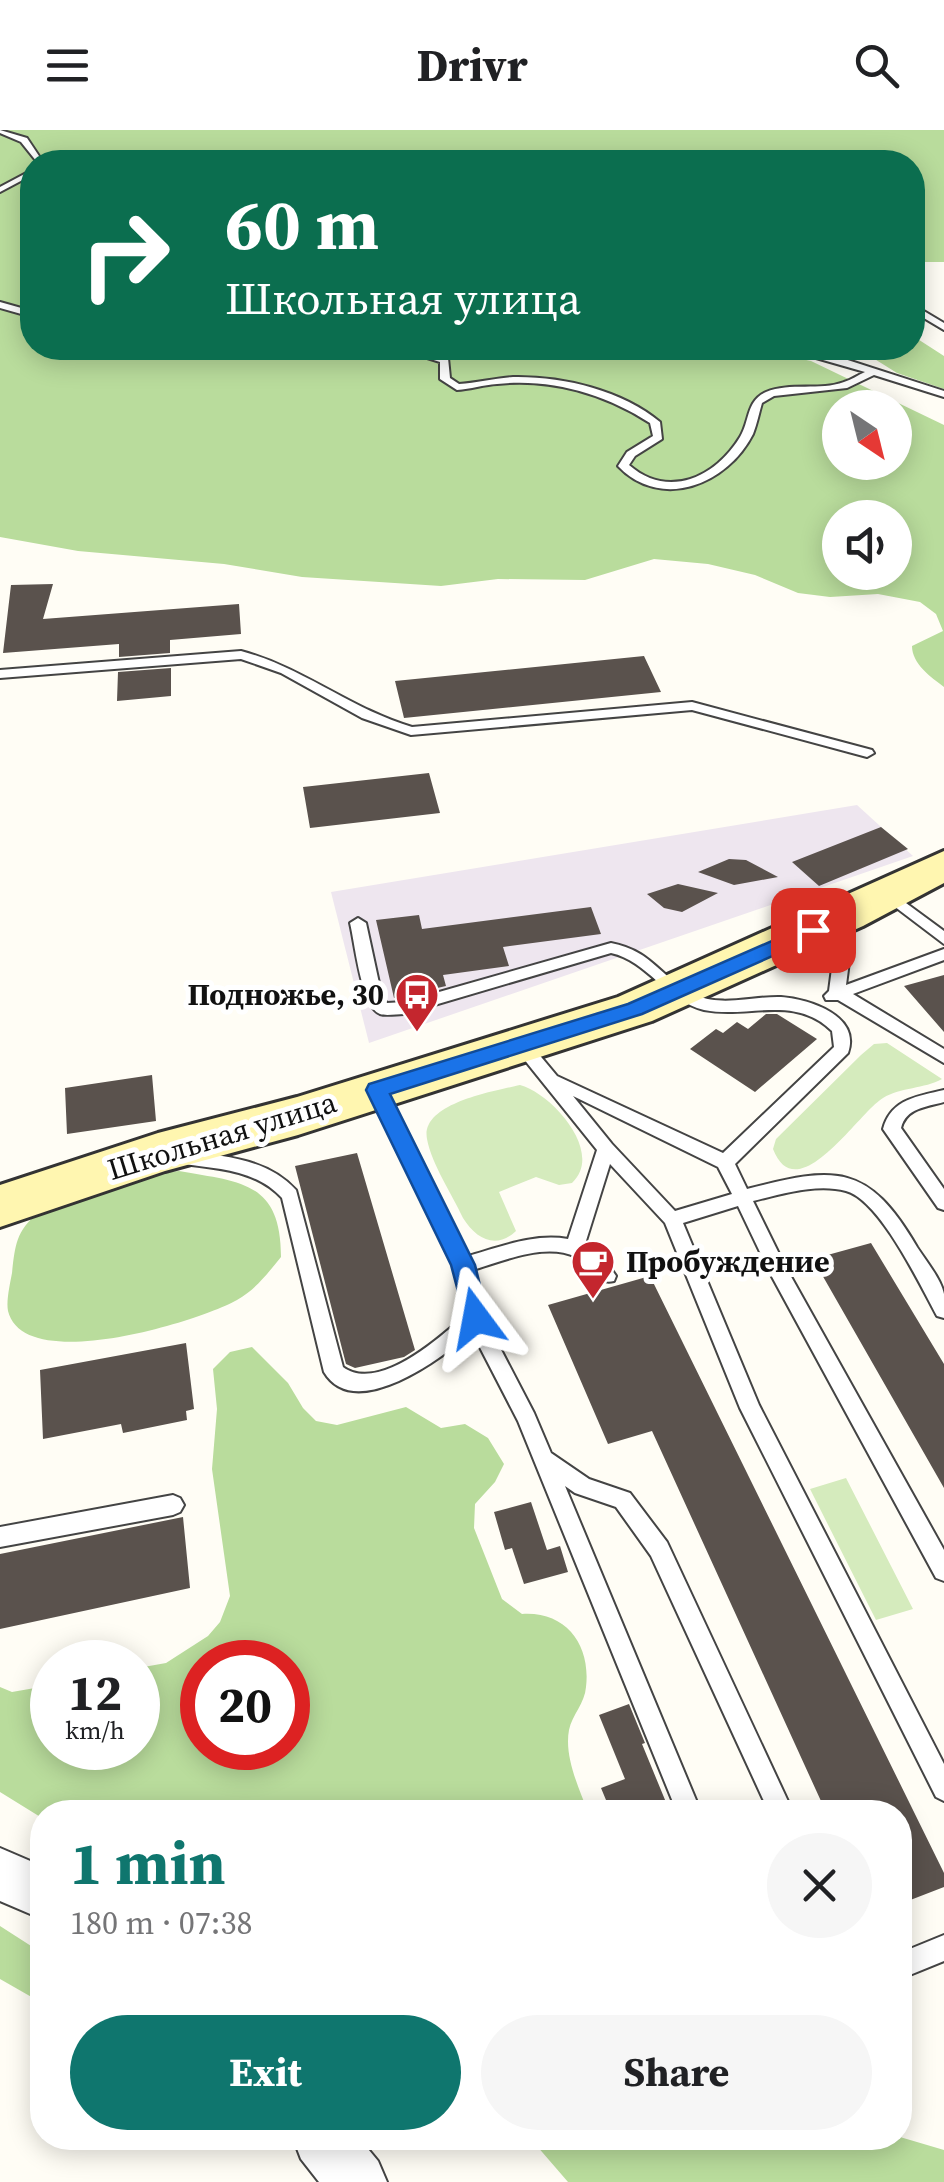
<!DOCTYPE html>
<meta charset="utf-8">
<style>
:root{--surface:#fff;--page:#f6f6f6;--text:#202124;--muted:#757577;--accent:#0f766e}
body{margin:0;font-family:"Source Serif 4",serif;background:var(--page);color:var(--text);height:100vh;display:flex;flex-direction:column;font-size:38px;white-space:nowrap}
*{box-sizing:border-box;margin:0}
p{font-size:32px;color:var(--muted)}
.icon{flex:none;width:55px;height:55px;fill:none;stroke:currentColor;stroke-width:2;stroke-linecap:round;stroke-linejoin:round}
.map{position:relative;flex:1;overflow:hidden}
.details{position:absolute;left:30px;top:1670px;width:882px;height:350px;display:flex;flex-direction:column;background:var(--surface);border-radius:40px;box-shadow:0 5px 25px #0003}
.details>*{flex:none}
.banner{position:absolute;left:20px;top:20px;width:905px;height:210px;border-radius:40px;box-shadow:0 5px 25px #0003;background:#0b6e4f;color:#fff;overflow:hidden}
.needle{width:65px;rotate:145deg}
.controls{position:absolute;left:822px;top:260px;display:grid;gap:20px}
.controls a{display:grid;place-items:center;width:90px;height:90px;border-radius:50%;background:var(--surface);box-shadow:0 5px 25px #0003;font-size:50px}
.speed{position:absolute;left:30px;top:1510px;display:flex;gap:20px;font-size:50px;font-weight:700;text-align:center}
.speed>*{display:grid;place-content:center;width:130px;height:130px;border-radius:50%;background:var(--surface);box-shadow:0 5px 25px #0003;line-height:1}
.speed small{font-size:25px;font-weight:400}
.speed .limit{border:15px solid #d22;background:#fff;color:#111}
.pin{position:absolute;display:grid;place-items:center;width:85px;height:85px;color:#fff;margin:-42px;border-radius:20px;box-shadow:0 5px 15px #0006}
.me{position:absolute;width:110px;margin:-55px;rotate:347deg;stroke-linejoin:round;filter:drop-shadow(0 0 8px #0008)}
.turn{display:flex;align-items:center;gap:35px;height:210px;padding:0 40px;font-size:45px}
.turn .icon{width:130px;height:130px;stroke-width:2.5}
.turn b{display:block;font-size:70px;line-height:85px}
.round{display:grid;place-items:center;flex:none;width:105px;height:105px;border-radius:52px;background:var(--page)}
.head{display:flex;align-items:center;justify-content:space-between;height:170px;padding:0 40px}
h1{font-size:60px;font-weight:700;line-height:75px;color:var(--accent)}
.cta{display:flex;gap:20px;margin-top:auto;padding:20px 40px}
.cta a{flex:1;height:115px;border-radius:60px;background:var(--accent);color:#fff;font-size:40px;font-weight:700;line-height:115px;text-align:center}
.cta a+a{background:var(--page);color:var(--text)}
header{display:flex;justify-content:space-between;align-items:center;height:130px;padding:0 40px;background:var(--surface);font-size:45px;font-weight:700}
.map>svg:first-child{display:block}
.industrial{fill:#eee6ef}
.green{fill:#d5ebbd}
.forest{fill:#b9dc9c;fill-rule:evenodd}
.building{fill:#5a524d}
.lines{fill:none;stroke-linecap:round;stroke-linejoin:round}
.service-casing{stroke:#444;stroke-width:4}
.minor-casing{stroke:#444;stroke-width:4}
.secondary-casing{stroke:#333;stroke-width:6}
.service{fill:#fff;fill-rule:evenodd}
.minor{fill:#fff;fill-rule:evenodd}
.secondary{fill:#fff6b0;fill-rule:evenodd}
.route{fill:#1a73e8;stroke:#114b97;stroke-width:2.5}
.labels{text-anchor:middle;stroke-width:10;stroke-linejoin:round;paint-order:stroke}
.poi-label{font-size:30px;font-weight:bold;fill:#111;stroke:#fff;text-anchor:end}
.street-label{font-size:30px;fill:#111;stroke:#fff}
</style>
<header><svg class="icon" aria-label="menu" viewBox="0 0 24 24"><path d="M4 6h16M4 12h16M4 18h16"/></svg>Drivr<svg class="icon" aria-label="search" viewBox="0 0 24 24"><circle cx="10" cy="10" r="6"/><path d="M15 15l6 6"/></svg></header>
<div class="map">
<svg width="944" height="2052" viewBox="0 0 944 2052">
<rect width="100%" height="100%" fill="#fffdf5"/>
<path class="industrial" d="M 857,675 L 913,726 L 369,913 L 331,762 Z"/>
<path class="green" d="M 887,913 L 942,949 C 924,959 901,957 883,968 C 858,983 797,1081 773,1019 L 776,1009 L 861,925 L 874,914 Z
M 520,955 C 551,963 605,1022 572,1053 L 559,1055 L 536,1047 L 499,1062 L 516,1101 C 496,1120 476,1109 463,1088 C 452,1064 432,1035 427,1009 C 420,973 495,961 520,955 Z
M 846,1348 L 913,1479 L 876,1490 L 810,1359 Z"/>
<path class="forest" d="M 0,0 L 944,0 L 944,132 L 913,132 L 912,32 L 32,32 L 32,218 L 750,218 L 811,231 L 944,295 L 944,557 C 931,547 912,534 912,516 L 943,501 L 936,484 L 920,472 L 878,464 L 830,467 L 798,463 L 755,445 L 708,434 L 654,429 L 585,450 L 498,449 L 441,456 L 302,447 L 224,434 L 78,421 L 0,407 ZM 840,278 L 895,278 L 895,332 L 840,332 ZM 840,388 L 895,388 L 895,442 L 840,442 Z
M 913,206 L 944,226 L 944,259 L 897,243 L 857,218 L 912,218 Z
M 179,1041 C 240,1052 281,1051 281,1127 C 267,1144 256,1159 237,1170 C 200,1191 24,1246 8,1181 C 6,1171 10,1154 12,1143 C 15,1116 16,1101 38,1083 L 149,1044 Z
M 252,1217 L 288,1253 L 303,1278 L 316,1291 L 337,1295 L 406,1277 L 441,1298 L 465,1294 L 488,1308 L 504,1334 L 495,1352 L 475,1374 L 474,1398 L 502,1469 L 522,1484 C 566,1481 591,1515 586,1557 C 585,1573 572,1585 569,1600 C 564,1627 579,1658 588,1682 L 42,1682 L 42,1688 L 0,1662 L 0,1557 L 12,1562 L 52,1555 L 52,1618 L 138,1618 L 138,1538 L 166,1533 L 208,1506 L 220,1492 L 230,1466 L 212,1339 L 217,1279 L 213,1239 L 230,1222 ZM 288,1532 L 288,1618 L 202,1618 L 202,1532 Z
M 0,1796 L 42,1823 L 42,1873 L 0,1849 Z
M 900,2007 L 944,2020 L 944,2052 L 568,2052 L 530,2008 Z"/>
<path class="building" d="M 53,454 L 43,489 L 239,474 L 241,504 L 170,510 L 170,523 L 119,527 L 119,514 L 3,523 L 11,455 Z
M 644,526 L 661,562 L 404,588 L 395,551 Z
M 171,538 L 171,566 L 117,571 L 118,542 Z
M 429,643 L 440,683 L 310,698 L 303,657 Z
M 881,697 L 908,719 L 819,756 L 792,732 Z
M 729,729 L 746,730 L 778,747 L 734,755 L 698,742 Z
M 678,754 L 718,763 L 682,782 L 664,778 L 647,764 Z
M 591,777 L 601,804 L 503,817 L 509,836 L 443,845 L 446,856 L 394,868 L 376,790 L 419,785 L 422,799 Z
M 944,845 L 944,902 L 904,856 Z
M 766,884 L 777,884 L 817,909 L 755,962 L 690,919 L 716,899 L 723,903 L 737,892 L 748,899 Z
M 152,945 L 156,991 L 67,1004 L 65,958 Z
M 357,1023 L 415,1220 L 404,1227 L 355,1238 L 346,1234 L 295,1036 Z
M 871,1113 L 944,1234 L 944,1358 L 813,1129 Z
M 650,1146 L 944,1743 L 944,1757 L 900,1774 L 900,1682 L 826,1682 L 652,1301 L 608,1314 L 548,1175 Z
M 186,1213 L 194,1279 L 186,1281 L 187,1290 L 123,1303 L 121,1294 L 43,1309 L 40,1240 Z
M 531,1372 L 547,1420 L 560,1416 L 568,1442 L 524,1454 L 512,1418 L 505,1420 L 494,1382 Z
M 183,1387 L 190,1458 L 0,1499 L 0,1424 Z
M 629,1574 L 645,1613 L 642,1614 L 670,1682 L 611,1682 L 601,1658 L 625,1649 L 599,1585 Z"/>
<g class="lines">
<defs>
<path id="service" d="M 0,0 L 27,8 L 43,32 L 37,32 L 21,12 L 0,3 Z
M 32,40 L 32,45 L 0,62 L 0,57 Z
M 0,172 L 32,181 L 32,187 L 0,178 Z
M 912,174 L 944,193 L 944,200 L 912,181 Z
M 199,218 L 425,221 L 448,228 L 450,248 L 459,254 C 477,253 495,248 513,247 C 562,246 622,260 660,292 L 662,309 L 635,326 L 629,335 C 668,369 715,348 740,307 C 750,291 746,271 766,262 C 790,252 820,261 844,252 C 851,250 858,245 865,242 L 781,218 L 829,224 L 944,261 L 944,267 L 874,245 L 847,258 L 774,266 L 762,273 C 759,283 757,294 753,304 C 727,355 661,381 618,336 L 627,322 L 653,306 L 650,293 C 605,264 551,248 497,254 C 483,255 471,259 457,260 L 440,249 L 440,232 L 424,227 L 204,221 Z
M 241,521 C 302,537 351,579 412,597 L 692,572 L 872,620 L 874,623 L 867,627 L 692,580 L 411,605 L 362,588 L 281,543 L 241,529 L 0,548 L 0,540 Z
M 887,759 L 944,801 L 944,814 L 882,767 L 880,764 Z
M 847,780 L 855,785 L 846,855 L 944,819 L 944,830 L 853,864 L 944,919 L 944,933 L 838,870 L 826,870 L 824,866 L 829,861 L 839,785 Z
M 358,788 L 366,793 L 382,867 L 387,873 L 404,872 L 611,813 C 654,821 661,850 696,865 C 722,877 753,866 781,867 C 810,869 861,886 848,923 L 735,1034 L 747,1059 C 836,1036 868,1033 917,1117 C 926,1131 941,1149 944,1164 C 944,1171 944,1181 944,1188 L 937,1186 C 920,1155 880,1070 846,1061 C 817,1053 782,1064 753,1071 L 784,1134 L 944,1420 L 944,1451 L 936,1448 L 770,1143 L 738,1076 L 683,1093 L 759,1275 L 944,1634 L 944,1671 L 936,1667 L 740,1278 L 665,1093 L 610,1034 L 585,1114 L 601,1124 L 616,1146 L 614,1151 C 596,1156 591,1135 576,1127 C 546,1112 503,1131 473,1140 L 484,1187 L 534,1283 L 551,1323 L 589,1349 L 630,1363 L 667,1412 L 793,1682 L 769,1682 L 651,1426 L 616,1377 L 575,1363 L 565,1356 L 701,1682 L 677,1682 L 518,1291 L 472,1202 C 444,1227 355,1294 324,1242 L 282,1068 C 256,1040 219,1039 184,1034 L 178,1032 L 175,1027 L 178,1022 L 184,1020 C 225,1027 267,1028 296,1060 L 343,1237 C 378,1263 440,1208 465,1185 L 454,1135 L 369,960 L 371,956 L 383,956 L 468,1126 C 500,1117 534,1103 568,1109 L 597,1020 L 515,918 L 513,914 L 515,910 L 527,910 L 557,946 L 723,1023 L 834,917 L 832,901 C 794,864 749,889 704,880 C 666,871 648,831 611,823 L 404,884 C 397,884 386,886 380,884 C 361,876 355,813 350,793 ZM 573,966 L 718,1037 L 732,1064 L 675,1081 L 612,1014 Z
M 944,960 L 944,972 C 926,977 906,978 901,998 L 944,1059 L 944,1080 L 938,1078 L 883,999 C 891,969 918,966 944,960 Z
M 173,1365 L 180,1368 L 184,1375 L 180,1382 L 173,1385 L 0,1417 L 0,1397 Z
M 944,1805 L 944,1831 L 900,1849 L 900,1823 Z"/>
<path id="minor" d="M 0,1718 L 42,1736 L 42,1789 L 0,1771 Z
M 293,2008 L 359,2008 L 378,2031 L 387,2052 L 319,2052 L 301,2029 Z"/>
<path id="secondary" d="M 944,721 L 944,753 L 863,796 L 652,891 L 298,1005 L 165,1041 L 0,1097 L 0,1055 L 158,1003 L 297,967 L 618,867 Z"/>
</defs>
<use href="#service" class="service-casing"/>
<use href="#minor" class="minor-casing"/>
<use href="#secondary" class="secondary-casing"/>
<use href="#service" class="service"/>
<use href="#minor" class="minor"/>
<use href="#secondary" class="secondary"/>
</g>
<path class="route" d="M 813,793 L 820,795 L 820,805 L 642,884 L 390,964 L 475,1135 L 488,1188 L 484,1195 L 476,1198 L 467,1195 L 451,1135 L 366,960 L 369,954 L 628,874 Z"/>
<defs>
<symbol id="bus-pin" viewBox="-11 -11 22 30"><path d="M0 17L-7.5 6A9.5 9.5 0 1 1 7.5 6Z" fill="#c4262e" stroke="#fff"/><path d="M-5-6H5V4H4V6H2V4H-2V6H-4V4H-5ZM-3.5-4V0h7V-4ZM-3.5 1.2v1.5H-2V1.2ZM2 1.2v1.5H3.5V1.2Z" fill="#fff"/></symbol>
<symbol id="cafe-pin" viewBox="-11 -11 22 30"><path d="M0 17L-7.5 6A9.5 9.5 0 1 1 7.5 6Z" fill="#c4262e" stroke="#fff"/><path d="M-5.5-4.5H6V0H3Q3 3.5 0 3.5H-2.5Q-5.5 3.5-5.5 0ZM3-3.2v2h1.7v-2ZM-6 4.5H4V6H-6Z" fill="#fff"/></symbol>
</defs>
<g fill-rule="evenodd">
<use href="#bus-pin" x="392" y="840" width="50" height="68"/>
<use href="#cafe-pin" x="568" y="1107" width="50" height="68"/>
</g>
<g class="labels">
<g class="poi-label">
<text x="384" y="875">Подножье, 30</text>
<text x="626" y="1142" text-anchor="start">Пробуждение</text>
</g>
<g class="street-label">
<text transform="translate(222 1006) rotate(-17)" y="10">Школьная улица</text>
</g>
</g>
</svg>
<div class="controls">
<a><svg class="needle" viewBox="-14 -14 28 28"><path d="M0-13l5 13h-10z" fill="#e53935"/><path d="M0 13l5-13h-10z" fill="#757577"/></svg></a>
<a><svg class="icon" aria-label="sound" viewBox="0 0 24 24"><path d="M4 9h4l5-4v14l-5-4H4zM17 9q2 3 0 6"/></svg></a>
</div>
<div class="speed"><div>12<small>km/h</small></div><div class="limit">20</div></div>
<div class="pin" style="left:813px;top:800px;background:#d93025"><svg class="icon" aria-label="arrive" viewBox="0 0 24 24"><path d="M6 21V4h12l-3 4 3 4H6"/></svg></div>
<svg class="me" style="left:476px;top:1188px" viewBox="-20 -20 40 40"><path d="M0-17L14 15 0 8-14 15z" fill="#1a73e8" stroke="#fff" stroke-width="4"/></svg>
<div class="banner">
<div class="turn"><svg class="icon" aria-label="right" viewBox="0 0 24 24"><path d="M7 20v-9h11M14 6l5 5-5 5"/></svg><div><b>60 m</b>Школьная улица</div></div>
</div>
<section class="details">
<div class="head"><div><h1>1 min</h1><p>180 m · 07:38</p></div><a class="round"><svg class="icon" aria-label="close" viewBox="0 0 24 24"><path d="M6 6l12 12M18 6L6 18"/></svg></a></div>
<div class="cta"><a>Exit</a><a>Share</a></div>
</section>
</div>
